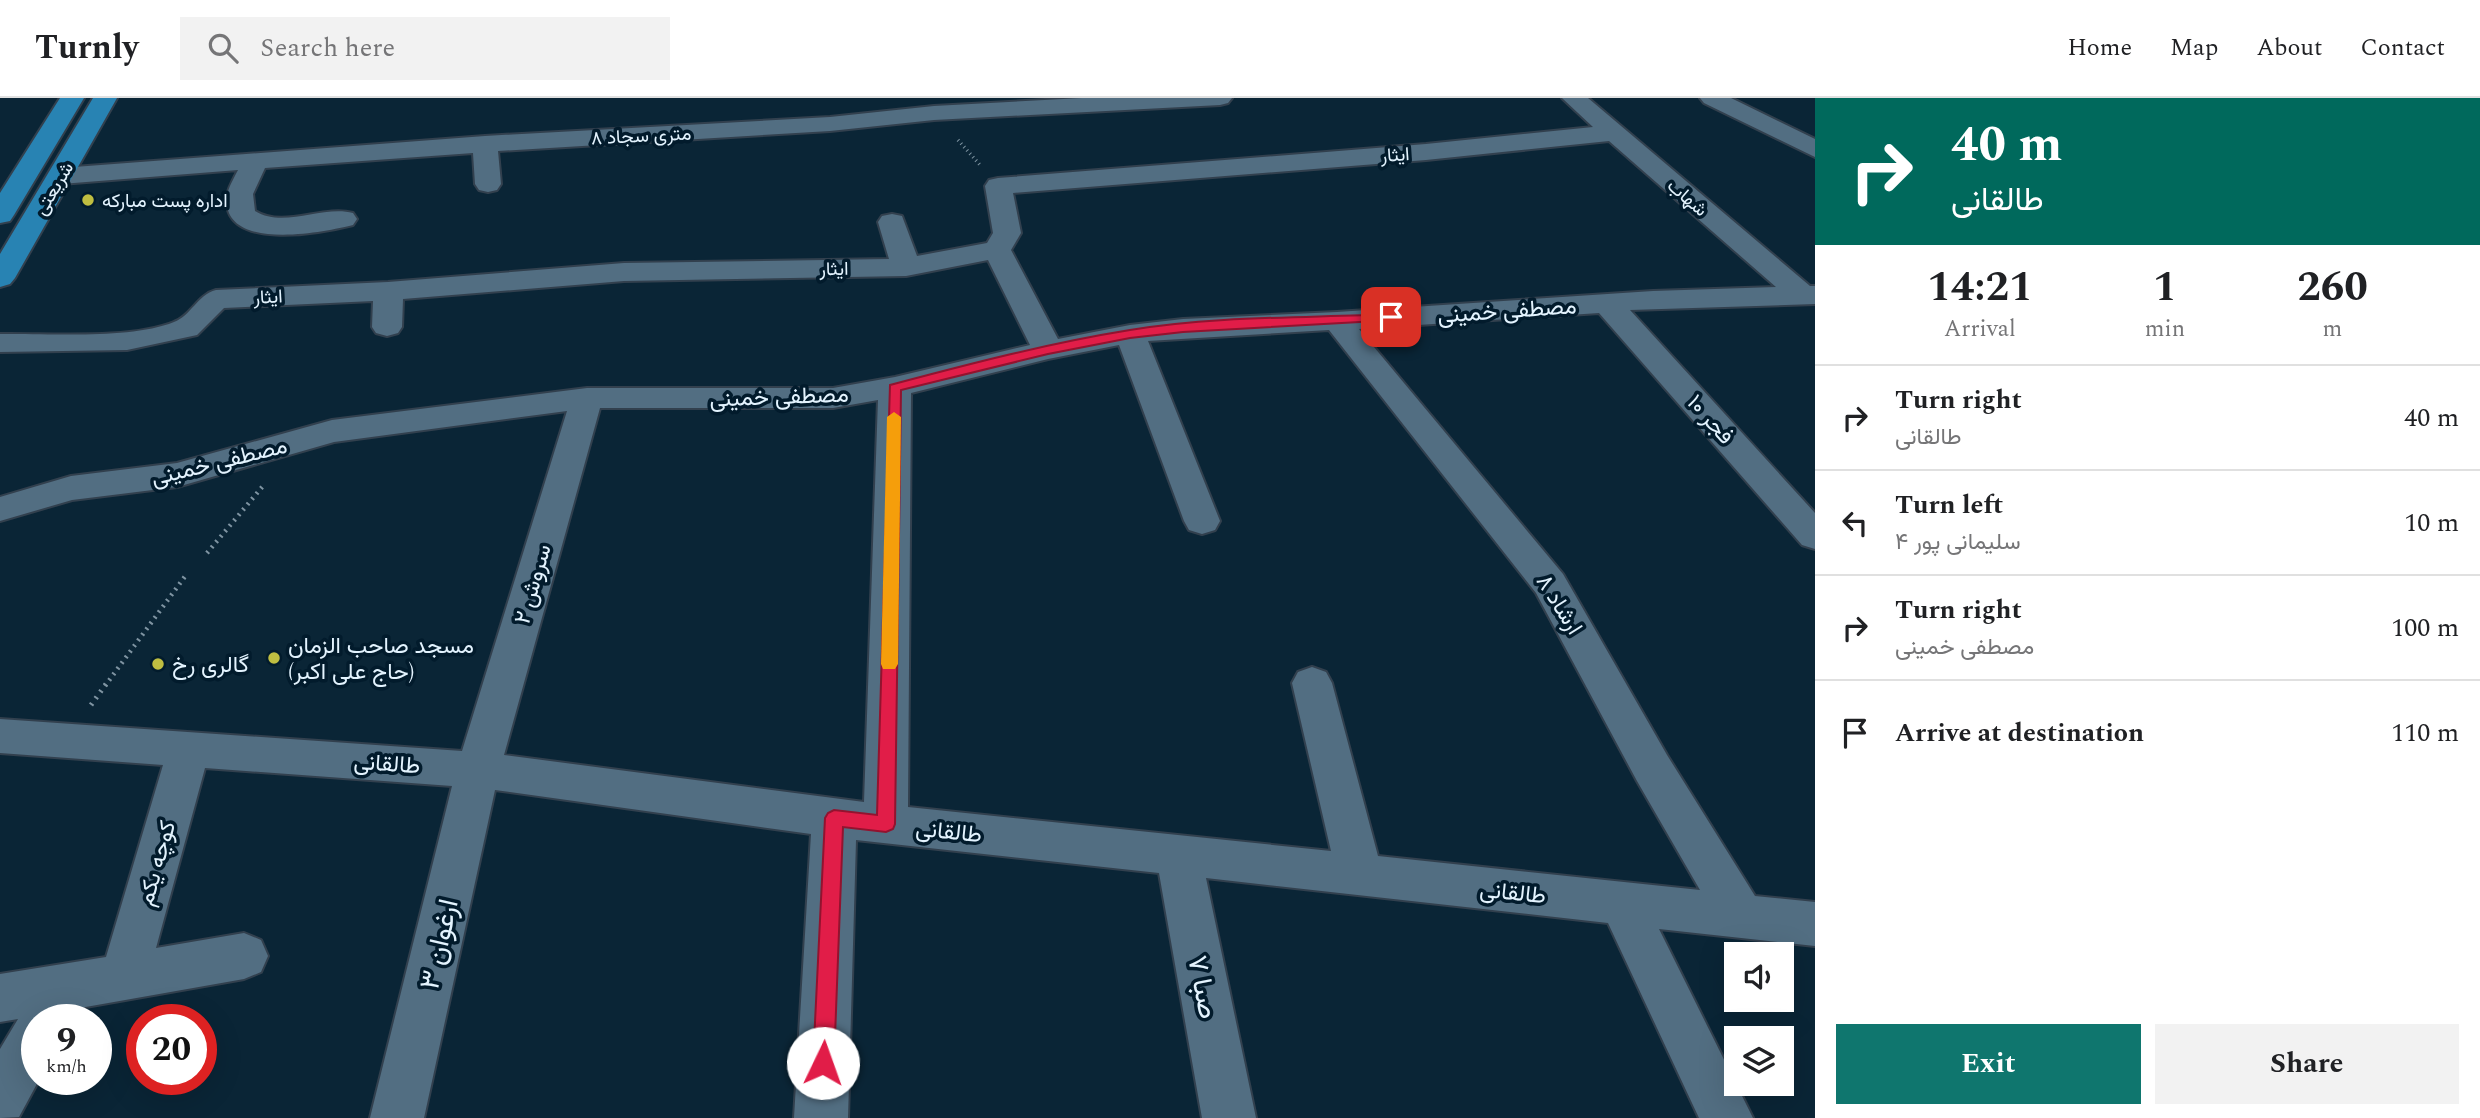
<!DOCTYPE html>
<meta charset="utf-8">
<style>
:root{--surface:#fff;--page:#f2f2f2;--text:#202124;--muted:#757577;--line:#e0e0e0;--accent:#0f766e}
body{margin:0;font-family:Spectral,Vazirmatn,serif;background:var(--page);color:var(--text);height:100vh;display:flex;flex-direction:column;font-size:26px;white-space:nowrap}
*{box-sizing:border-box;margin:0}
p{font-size:23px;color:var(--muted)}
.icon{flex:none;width:38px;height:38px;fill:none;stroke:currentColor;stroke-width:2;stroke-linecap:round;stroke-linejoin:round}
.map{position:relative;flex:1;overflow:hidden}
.details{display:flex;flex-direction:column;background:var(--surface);width:665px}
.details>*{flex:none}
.hud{background:#00695c;color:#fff;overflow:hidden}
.fabs{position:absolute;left:1724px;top:844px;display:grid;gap:14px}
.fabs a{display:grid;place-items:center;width:70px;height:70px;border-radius:0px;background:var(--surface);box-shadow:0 7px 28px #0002;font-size:35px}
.speed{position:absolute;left:21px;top:906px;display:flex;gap:14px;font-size:35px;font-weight:700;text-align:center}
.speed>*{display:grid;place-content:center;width:91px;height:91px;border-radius:50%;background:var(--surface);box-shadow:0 7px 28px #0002;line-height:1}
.speed small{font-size:18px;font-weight:400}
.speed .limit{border:10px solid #d22;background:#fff;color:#111}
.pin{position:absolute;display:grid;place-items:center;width:60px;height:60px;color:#fff;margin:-30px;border-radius:14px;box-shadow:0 4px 10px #0006}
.me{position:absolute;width:77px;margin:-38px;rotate:3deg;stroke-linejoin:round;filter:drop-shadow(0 0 5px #0008)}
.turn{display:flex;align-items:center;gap:24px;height:147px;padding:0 21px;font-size:32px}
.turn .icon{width:91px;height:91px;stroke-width:2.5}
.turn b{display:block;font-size:49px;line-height:60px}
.eta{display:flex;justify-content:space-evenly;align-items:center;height:119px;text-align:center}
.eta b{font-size:42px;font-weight:700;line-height:49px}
.action{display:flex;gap:14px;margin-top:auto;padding:14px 21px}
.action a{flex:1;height:80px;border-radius:0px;background:var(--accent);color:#fff;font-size:28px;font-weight:700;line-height:80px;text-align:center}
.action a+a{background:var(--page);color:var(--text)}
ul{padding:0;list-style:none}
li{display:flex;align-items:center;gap:21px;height:105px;padding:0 21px;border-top:2px solid var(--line)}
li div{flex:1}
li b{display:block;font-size:26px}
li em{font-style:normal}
header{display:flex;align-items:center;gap:42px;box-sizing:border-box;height:98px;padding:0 35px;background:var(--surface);border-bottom:2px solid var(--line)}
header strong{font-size:33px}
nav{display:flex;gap:38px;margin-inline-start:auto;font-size:24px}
.search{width:490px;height:63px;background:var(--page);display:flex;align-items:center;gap:18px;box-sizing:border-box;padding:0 24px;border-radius:0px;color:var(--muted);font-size:26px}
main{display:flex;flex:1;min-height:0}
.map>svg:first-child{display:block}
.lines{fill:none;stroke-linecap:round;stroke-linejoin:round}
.minor-casing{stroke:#32404e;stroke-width:4}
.major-casing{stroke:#32404e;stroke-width:4}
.path-far2{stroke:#7f94a2;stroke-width:3.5;stroke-dasharray:1 3.5;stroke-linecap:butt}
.path-far1{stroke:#7f94a2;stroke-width:4.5;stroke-dasharray:2 5;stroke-linecap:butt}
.path{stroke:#7f94a2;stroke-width:5;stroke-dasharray:2 6;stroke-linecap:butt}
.minor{fill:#526e82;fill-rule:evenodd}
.major{fill:#2883b3;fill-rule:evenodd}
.route{fill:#e11d48;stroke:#92132f;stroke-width:2}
.slow{fill:#f59e0b}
.poi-dot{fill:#bfbe41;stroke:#021b2c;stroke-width:2.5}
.labels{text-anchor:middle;stroke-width:7;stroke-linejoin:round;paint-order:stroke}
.far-street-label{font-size:19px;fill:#e3f3fe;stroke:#021b2c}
.far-poi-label{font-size:19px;fill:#e3f3fe;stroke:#021b2c;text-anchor:start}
.street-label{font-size:23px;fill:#e3f3fe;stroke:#021b2c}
.poi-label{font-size:23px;fill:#e3f3fe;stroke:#021b2c;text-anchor:start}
.near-street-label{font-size:28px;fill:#e3f3fe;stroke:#021b2c}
</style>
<header>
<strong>Turnly</strong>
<div class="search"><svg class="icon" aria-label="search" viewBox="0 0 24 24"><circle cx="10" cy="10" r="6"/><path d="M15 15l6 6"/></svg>Search here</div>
<nav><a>Home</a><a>Map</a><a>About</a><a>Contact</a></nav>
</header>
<main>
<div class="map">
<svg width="1815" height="1020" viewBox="0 0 1815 1020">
<rect width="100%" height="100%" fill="#0a2536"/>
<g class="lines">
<defs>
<path id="minor" d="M 1082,0 L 1232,0 L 1228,5 L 1220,7 L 934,22 L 830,33 L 498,53 L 501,86 L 497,92 L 488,94 L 479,92 L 475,86 L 473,55 L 265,70 L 253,96 L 255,113 C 284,131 322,107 353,115 L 357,121 L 353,127 C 321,135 221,154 227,98 C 228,90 234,80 238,72 L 61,86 L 52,84 L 48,78 L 52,72 L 61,70 L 485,38 L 830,19 L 934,8 Z
M 1562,0 L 1588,0 L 1810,188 L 1815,188 L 1815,206 L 1630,212 L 1815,415 L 1815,451 L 1802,447 L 1599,215 L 1359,231 L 1563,476 L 1667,657 L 1755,798 L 1815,804 L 1815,848 L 1659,831 L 1753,1020 L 1699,1020 L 1608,825 L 1206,780 L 1256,1020 L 1202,1020 L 1159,775 L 856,742 L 848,1020 L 794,1020 L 811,736 L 495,692 L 424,1020 L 370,1020 L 452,688 L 205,670 L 156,850 L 244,835 L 261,842 L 268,858 L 261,874 L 244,881 L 46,916 L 56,922 L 37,922 L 37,982 L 39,982 L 19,1019 L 0,1020 L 0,951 L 18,921 L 0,924 L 0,876 L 106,859 L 163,667 L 0,655 L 0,621 L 462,653 L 567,313 L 334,344 L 177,389 L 72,402 L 0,423 L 0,399 L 71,378 L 177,365 L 332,322 L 587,290 L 833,290 L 895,279 L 1030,247 L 988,162 L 906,178 L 624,183 L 403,201 L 402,229 L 398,235 L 387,238 L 376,235 L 372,229 L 373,203 L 224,210 L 197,237 L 127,252 L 0,254 L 0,236 C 49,235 129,242 174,224 C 191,218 197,197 216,192 L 388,184 L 624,165 L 889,161 L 878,124 L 882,118 L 892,116 L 902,118 L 917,158 L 987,145 L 993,135 L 985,88 L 989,82 L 998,80 L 1426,46 L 1593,29 ZM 1609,43 L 1776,189 L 1653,193 L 1337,214 L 1183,221 L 1130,227 L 1058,241 L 1011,152 L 1021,135 L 1013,95 L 1426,62 ZM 1329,232 L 1536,495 L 1637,683 L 1700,792 L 1378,758 L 1332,585 L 1326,574 L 1312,569 L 1298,574 L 1292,585 L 1331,753 L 908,709 L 911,295 L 1048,261 L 1119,247 L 1184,423 L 1189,432 L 1202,436 L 1215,432 L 1220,423 L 1148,243 ZM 878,302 L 864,704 L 504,657 L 600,310 L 833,310 Z
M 1700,0 L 1731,0 L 1815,41 L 1815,59 L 1704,5 Z"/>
<path id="major" d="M 60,0 L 84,0 L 14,117 L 10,123 L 0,125 L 0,95 Z
M 93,0 L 117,0 L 15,180 L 10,186 L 0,189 L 0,156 Z"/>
</defs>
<use href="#minor" class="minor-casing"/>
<use href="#major" class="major-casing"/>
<path class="path-far2" d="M 958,42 L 980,67"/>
<path class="path-far1" d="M 207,455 L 263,388
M 105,588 L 186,477"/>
<path class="path" d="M 91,607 L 106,586"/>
<use href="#minor" class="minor"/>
<use href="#major" class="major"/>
</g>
<path class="route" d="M 1391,216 L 1395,217 L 1395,222 L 1183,234 L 1130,240 L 1048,256 L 901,292 L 895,726 L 893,731 L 886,734 L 843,729 L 834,965 L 831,973 L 823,976 L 816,973 L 813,965 L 825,720 L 828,715 L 834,712 L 877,717 L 890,287 C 969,266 1049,245 1130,232 C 1215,218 1304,220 1391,216 Z"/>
<path class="slow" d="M 894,314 L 901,319 L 898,566 L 895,571 L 883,571 L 881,566 L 887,319 Z"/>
<g class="poi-dot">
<circle cx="88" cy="102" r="7"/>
<circle cx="274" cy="560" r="7"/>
<circle cx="158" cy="566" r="7"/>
</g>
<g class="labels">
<g class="far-street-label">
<text transform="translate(641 37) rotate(-3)" y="7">۸ متری سجاد</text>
<text transform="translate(1395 56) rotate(-4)" y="7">ایثار</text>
<text transform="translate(53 90) rotate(-59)" y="7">شریعتی</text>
<text transform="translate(1688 99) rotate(41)" y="7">شهاب</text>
<text transform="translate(834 170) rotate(-1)" y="7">ایثار</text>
<text transform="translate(268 198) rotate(-3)" y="7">ایثار</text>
</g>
<g class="far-poi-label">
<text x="102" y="109">اداره پست مبارکه</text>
</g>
<g class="street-label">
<text transform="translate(1507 212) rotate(-4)" y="8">مصطفی خمینی</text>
<text transform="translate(779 298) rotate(-2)" y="8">مصطفی خمینی</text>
<text transform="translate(1711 321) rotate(48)" y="8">فجر ۱۰</text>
<text transform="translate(219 363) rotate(-14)" y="8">مصطفی خمینی</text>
<text transform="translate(532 486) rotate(-74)" y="8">سروش ۲</text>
<text transform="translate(1560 506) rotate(58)" y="8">ارشاد ۸</text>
<text transform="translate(387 665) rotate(4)" y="8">طالقانی</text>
<text transform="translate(949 733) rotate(6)" y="8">طالقانی</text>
<text transform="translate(156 765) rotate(-74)" y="8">کوچه یکم</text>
<text transform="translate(1513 794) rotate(6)" y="8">طالقانی</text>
</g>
<g class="poi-label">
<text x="288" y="555">مسجد صاحب الزمان<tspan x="288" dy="26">(حاج علی اکبر)</tspan></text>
<text x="172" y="574">گالری رخ</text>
</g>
<g class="near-street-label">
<text transform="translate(438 846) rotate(-77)" y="10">ارغوان ۳</text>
<text transform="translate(1204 889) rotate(79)" y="10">صبا ۷</text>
</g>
</g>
</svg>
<div class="fabs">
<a><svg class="icon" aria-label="sound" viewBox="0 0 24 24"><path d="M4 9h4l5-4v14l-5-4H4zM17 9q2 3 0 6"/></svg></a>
<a><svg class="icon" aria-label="layers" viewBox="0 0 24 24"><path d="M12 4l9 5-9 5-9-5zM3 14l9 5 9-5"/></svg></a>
</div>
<div class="speed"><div>9<small>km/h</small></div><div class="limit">20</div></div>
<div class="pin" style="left:1391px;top:219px;background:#d93025"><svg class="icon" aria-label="arrive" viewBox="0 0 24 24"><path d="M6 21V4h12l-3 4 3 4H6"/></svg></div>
<svg class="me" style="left:823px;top:965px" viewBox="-20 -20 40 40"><circle r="19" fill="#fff"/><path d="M0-13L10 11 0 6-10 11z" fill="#e11d48"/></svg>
</div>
<section class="details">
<div class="hud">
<div class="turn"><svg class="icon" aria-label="right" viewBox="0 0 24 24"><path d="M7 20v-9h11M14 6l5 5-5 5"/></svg><div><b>40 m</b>طالقانی</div></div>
</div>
<div class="eta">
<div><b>14:21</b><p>Arrival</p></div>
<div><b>1</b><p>min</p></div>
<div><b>260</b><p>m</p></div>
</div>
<ul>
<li><svg class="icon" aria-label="right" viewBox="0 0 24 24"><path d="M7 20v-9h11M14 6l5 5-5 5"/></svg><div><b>Turn right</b><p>طالقانی</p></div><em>40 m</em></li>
<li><svg class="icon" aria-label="left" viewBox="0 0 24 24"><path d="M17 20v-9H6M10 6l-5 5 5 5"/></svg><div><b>Turn left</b><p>سلیمانی پور ۴</p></div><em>10 m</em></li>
<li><svg class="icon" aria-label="right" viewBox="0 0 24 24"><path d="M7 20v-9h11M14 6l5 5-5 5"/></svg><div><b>Turn right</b><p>مصطفی خمینی</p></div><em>100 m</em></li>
<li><svg class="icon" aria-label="arrive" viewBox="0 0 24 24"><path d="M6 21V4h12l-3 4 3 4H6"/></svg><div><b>Arrive at destination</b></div><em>110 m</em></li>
</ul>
<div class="action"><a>Exit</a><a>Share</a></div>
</section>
</main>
